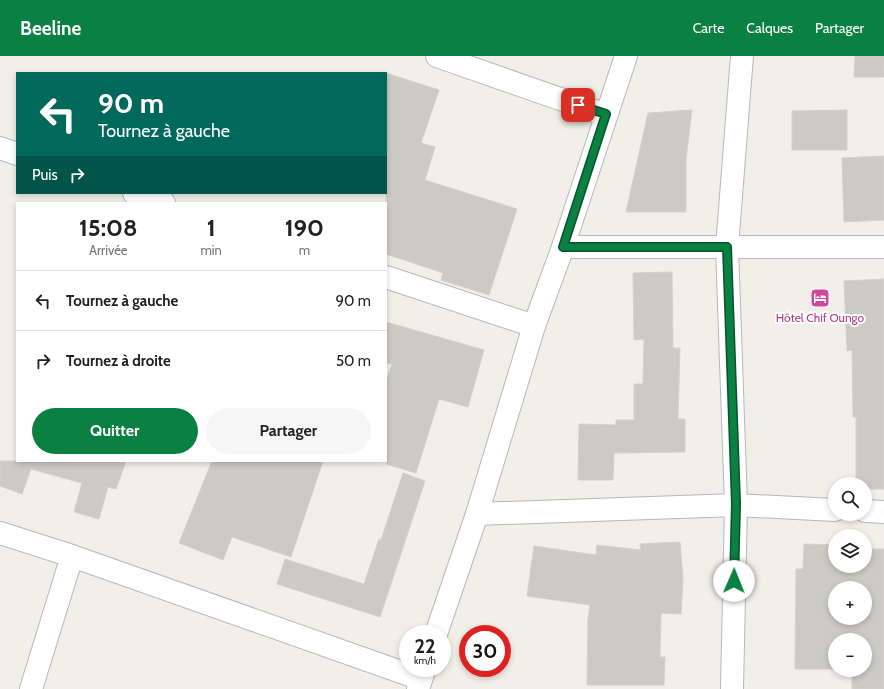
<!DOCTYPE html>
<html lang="fr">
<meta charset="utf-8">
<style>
:root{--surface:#fff;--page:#f6f6f6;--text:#202124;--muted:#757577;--line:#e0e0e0;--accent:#0b8043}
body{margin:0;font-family:Cabin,sans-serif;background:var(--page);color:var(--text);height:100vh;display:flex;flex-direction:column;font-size:15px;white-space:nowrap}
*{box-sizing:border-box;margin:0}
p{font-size:13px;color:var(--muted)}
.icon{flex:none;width:22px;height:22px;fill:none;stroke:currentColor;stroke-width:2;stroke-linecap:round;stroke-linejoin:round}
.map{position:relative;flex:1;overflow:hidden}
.details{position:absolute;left:16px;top:146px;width:371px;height:260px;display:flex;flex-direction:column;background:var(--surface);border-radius:0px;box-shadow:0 2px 6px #0003}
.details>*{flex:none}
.top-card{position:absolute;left:16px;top:16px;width:371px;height:122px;border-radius:0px;box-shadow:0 2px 6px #0003;background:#00695c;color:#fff;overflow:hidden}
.buttons{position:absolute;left:828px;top:421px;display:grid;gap:8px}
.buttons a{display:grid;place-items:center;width:44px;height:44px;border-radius:50%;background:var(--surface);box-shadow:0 2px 6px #0003;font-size:20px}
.speed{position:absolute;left:399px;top:569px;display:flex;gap:8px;font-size:20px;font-weight:700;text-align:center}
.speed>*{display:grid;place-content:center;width:52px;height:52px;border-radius:50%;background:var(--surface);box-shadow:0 2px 6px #0003;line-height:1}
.speed small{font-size:10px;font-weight:400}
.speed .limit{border:6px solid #d22;background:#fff;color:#111}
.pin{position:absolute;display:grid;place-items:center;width:34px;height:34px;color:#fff;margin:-17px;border-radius:8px;box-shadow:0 2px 6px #0006}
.me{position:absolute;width:44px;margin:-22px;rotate:1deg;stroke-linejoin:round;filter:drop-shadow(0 0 3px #0008)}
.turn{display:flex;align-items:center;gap:14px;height:84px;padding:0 16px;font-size:18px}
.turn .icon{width:52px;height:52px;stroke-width:2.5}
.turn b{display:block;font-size:28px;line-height:34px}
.then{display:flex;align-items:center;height:38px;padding:0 16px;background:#0003;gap:8px;font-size:15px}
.eta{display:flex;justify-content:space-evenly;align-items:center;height:68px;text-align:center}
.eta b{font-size:24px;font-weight:700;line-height:28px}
.primary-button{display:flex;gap:8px;margin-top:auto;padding:8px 16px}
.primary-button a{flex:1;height:46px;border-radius:24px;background:var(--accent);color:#fff;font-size:16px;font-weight:700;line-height:46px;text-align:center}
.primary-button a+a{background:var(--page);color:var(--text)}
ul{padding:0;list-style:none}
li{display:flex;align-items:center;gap:12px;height:60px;padding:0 16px;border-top:1px solid var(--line)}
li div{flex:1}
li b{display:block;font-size:15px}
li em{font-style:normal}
header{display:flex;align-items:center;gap:24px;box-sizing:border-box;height:56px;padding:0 20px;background:var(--accent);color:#fff}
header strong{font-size:19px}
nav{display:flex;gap:22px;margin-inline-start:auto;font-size:14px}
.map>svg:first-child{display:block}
.building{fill:#cccac5;stroke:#d6d1c6;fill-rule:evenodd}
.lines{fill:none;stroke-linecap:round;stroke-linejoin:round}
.minor-casing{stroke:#b5b8bc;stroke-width:24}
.tertiary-casing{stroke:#b5b8bc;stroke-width:24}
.minor{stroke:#fff;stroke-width:22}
.tertiary{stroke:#fff;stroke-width:22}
.route-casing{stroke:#07532c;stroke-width:10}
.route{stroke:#0b8043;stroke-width:7}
.labels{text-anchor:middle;stroke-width:4;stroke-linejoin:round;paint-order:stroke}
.hotel-label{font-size:12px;fill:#b23c85;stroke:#fff}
</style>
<header>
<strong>Beeline</strong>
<nav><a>Carte</a><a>Calques</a><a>Partager</a></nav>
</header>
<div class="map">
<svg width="884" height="633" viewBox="0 0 884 633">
<rect width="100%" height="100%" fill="#f1efe8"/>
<path class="building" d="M 855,0 L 884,0 L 884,21 L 854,21 Z
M 386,17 L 439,34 L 421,87 L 435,91 L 425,124 L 517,153 L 489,239 L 441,224 L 443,217 L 386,198 Z
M 692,54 L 686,103 L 686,156 L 626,156 L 648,57 Z
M 847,54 L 847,94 L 792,94 L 792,55 Z
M 884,100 L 884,164 L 844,166 L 842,102 Z
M 672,216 L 673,292 L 680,292 L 678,363 L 685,363 L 685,396 L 614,397 L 613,424 L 578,424 L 579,368 L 616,369 L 616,364 L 634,364 L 634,328 L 643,328 L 644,283 L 634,284 L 633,217 Z
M 884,223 L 884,433 L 865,433 L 865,428 L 856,428 L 856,361 L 853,361 L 852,294 L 847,295 L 844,225 Z
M 386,266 L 484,294 L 468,351 L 439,343 L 416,417 L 386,408 L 386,326 L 392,308 L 386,307 Z
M 0,405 L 126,405 L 116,433 L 108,431 L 99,463 L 74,456 L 82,427 L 31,413 L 22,438 L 0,430 Z
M 212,405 L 323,405 L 291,501 L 232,481 L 223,504 L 179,487 Z
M 403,417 L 425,425 L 380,561 L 277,528 L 285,503 L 364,528 L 379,483 L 381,484 Z
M 680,486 L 683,523 L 681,558 L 661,557 L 660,601 L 665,601 L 664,629 L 587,629 L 588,563 L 590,549 L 527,540 L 534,490 L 596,499 L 597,489 L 641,494 L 640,488 Z
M 804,488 L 835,489 L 835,510 L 865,510 L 865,493 L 884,493 L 884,633 L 852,633 L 852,614 L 865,614 L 865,584 L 835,584 L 835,613 L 795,613 L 796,513 L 803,513 ZM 835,532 L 865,532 L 865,562 L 835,562 Z"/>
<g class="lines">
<defs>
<path id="minor" d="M 437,0 L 606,59
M 0,92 L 17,98
M 134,137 L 164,147
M 563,191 L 884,191
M 386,221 L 534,270
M 865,455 L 884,456
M 477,458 L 736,449 L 835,454
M 0,477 L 72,500 L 421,623
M 31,633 L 72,500
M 732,633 L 736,449 L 727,191 L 742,0"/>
<path id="tertiary" d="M 436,578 L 477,458 L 534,270 L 563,191 L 626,0
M 418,633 L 425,612"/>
</defs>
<use href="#minor" class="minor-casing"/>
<use href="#tertiary" class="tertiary-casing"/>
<use href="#minor" class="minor"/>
<use href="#tertiary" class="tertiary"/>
</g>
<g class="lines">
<defs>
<path id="route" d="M 578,49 L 606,58 L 563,191 L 727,191 L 736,448 L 734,525"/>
</defs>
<use href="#route" class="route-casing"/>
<use href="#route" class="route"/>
</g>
<defs>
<symbol id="hotel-square" viewBox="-11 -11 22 22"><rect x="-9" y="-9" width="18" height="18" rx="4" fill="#d1479c" stroke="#fff"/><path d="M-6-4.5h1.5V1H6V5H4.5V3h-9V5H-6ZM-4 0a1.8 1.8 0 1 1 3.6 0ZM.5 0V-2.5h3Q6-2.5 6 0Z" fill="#fff"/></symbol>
</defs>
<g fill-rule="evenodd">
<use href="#hotel-square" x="809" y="231" width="22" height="22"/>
</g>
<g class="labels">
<g class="hotel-label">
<text x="820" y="266">Hôtel Chif Oungo</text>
</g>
</g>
</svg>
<div class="buttons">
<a><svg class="icon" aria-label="search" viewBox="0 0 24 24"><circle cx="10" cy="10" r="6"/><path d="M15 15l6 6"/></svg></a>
<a><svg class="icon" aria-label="layers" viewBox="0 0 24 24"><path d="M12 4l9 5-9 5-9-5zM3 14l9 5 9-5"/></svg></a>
<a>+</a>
<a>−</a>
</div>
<div class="speed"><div>22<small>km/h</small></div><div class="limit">30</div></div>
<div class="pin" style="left:578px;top:49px;background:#d93025"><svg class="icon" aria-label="arrive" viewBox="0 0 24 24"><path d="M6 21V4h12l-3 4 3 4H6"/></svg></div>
<svg class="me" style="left:734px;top:525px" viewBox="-20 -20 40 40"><circle r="19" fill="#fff"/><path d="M0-13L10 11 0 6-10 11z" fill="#0b8043"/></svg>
<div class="top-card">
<div class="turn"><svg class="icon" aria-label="left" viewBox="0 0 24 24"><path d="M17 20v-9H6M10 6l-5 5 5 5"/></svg><div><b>90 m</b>Tournez à gauche</div></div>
<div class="then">Puis<svg class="icon" aria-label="right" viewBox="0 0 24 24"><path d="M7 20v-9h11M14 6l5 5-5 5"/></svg></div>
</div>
<section class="details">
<div class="eta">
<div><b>15:08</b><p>Arrivée</p></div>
<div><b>1</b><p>min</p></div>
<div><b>190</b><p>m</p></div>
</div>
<ul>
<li><svg class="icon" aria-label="left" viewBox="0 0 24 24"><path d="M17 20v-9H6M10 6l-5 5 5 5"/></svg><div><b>Tournez à gauche</b></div><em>90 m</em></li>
<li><svg class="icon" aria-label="right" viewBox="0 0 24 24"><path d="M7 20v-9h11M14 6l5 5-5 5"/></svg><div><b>Tournez à droite</b></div><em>50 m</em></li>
</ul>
<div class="primary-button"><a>Quitter</a><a>Partager</a></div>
</section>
</div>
